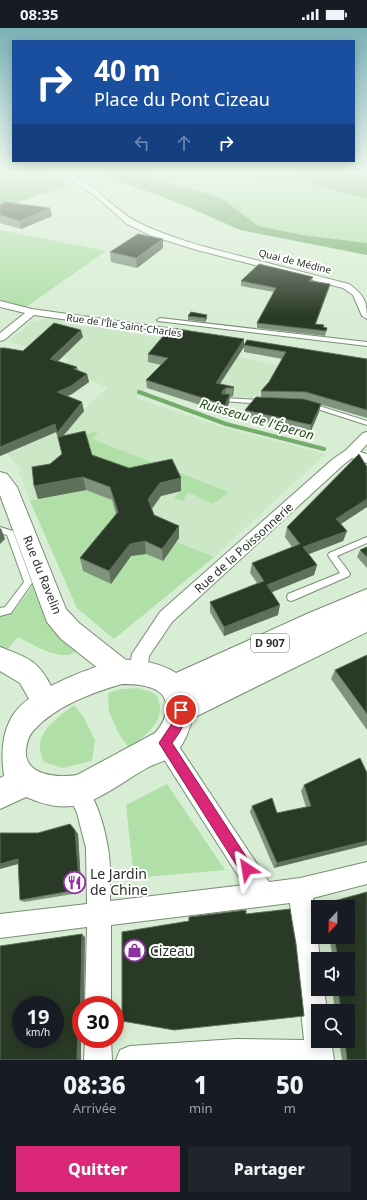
<!DOCTYPE html>
<html lang="fr">
<meta charset="utf-8">
<style>
:root{--surface:#171b24;--page:#20242c;--text:#f1f3f6;--muted:#9ea1a6;--accent:#db2777}
body{margin:0;font-family:"Noto Sans",sans-serif;background:var(--page);color:var(--text);height:100vh;display:flex;flex-direction:column;font-size:15px;white-space:nowrap}
*{box-sizing:border-box;margin:0}
p{font-size:13px;color:var(--muted)}
.icon{flex:none;width:22px;height:22px;fill:none;stroke:currentColor;stroke-width:2;stroke-linecap:round;stroke-linejoin:round}
.map{position:relative;height:1032px;overflow:hidden}
.panel{display:flex;flex-direction:column;background:var(--surface);flex:1}
.panel>*{flex:none}
.hud{position:absolute;left:12px;top:12px;width:343px;height:122px;border-radius:0px;box-shadow:0 2px 10px #0003;background:#1a4fa0;color:#fff;overflow:hidden}
.needle{width:26px;rotate:202deg}
.fabs{position:absolute;left:311px;top:872px;display:grid;gap:8px}
.fabs a{display:grid;place-items:center;width:44px;height:44px;border-radius:0px;background:var(--surface);box-shadow:0 2px 10px #0003;font-size:20px}
.speed{position:absolute;left:12px;top:968px;display:flex;gap:8px;font-size:20px;font-weight:700;text-align:center}
.speed>*{display:grid;place-content:center;width:52px;height:52px;border-radius:50%;background:var(--surface);box-shadow:0 2px 10px #0003;line-height:1}
.speed small{font-size:10px;font-weight:400}
.speed .limit{border:6px solid #d22;background:#fff;color:#111}
.pin{position:absolute;display:grid;place-items:center;width:34px;height:34px;color:#fff;margin:-17px;border:2px solid #fff;border-radius:50%;box-shadow:0 1px 4px #0007}
.me{position:absolute;width:44px;margin:-22px;rotate:327deg;stroke-linejoin:round;filter:drop-shadow(0 0 3px #0008)}
.turn{display:flex;align-items:center;gap:14px;height:84px;padding:0 16px;font-size:18px}
.turn .icon{width:52px;height:52px;stroke-width:2.5}
.turn b{display:block;font-size:28px;line-height:34px}
.lanes{display:flex;align-items:center;height:38px;padding:0 16px;background:#0003;justify-content:center;gap:20px;direction:ltr}
.lanes .off{opacity:.35}
.eta{display:flex;justify-content:space-evenly;align-items:center;height:68px;text-align:center}
.eta b{font-size:24px;font-weight:800;line-height:28px}
.action{display:flex;gap:8px;margin-top:auto;padding:8px 16px}
.action a{flex:1;height:46px;border-radius:0px;background:var(--accent);color:#fff;font-size:16px;font-weight:800;line-height:46px;text-align:center}
.action a+a{background:var(--page);color:var(--text)}
.status{display:flex;justify-content:space-between;align-items:center;height:28px;padding:0 20px;background:var(--surface);direction:ltr}
.status svg{height:11px;fill:currentColor}
.map>svg:first-child{display:block}
.built{fill:#cbe7c6}
.green{fill:#b0dfa8}
.forest{fill:#8cc683}
.water{fill:#74ac6b}
.lines{fill:none;stroke-linecap:round;stroke-linejoin:round}
.stream{stroke:#74ac6b;stroke-width:4}
.lane-casing{stroke:#798d75;stroke-width:2}
.street-casing{stroke:#798d75;stroke-width:2}
.secondary-casing{stroke:#798d75;stroke-width:2}
.primary-casing{stroke:#798d75;stroke-width:2}
.lane{fill:#fff;fill-rule:evenodd}
.street{fill:#fff;fill-rule:evenodd}
.secondary{fill:#fff;fill-rule:evenodd}
.primary{fill:#fff;fill-rule:evenodd}
.wall{fill:#80947d}
.shaded-wall{fill:#5e705a}
.building{fill:#293a26;stroke:#5e705a;fill-rule:evenodd}
.route{fill:#db2777;stroke:#8e194d}
.labels{text-anchor:middle;stroke-width:4;stroke-linejoin:round;paint-order:stroke}
.far-street-label{font-size:10px;fill:#2a3329;stroke:#fff}
.shield{fill:#fff;stroke:#6a7069;stroke-width:1}
.shield-label{font-size:11px;font-weight:bold;fill:#2a3329}
.street-label{font-size:12px;fill:#2a3329;stroke:#fff}
.water-label{font-size:13px;font-style:italic;fill:#1c5412;stroke:#fff}
.near-poi-label{font-size:14px;fill:#2a3329;stroke:#fff;text-anchor:start}
</style>
<div class="status"><b>08:35</b><svg viewBox="0 0 49 12"><path d="M0 12V9h3v3zM5 12V6h3v6zM10 12V3h3v9zM15 12V0h3v12zM26 1h20v11H26zM47 4h2v5h-2z"/></svg></div>
<div class="map">
<svg width="367" height="1032" viewBox="0 0 367 1032">
<rect width="100%" height="100%" fill="#d8eed4"/>
<path class="built" d="M 48,290 L 73,295 L 74,297 L 84,299 L 89,297 L 163,311 L 279,338 L 262,368 L 255,367 L 253,370 L 147,360 L 136,370 L 222,399 L 325,426 L 214,529 L 114,611 L 77,580 L 30,473 L 19,444 L 22,442 L 6,425 L 71,398 L 93,372 L 108,360 L 79,347 L 58,341 L 70,330 L 8,314 L 31,294 Z"/>
<path class="green" d="M 138,143 L 286,143 L 322,159 L 367,171 L 367,215 L 303,207 L 258,198 L 223,171 L 193,161 L 162,154 Z
M 0,202 L 106,223 L 26,279 L 0,273 Z
M 94,403 L 98,404 L 92,411 L 229,464 L 213,476 L 188,464 L 183,473 L 174,470 L 181,463 L 131,453 L 61,422 Z
M 86,462 L 112,472 L 120,497 L 83,543 L 111,555 L 131,528 L 146,526 L 176,514 L 214,529 L 114,611 L 77,580 L 30,473 Z
M 36,553 L 80,621 C 63,637 35,617 18,609 L 3,626 L 0,625 L 0,588 L 10,586 L 15,582 Z
M 138,660 C 143,662 152,663 156,667 C 159,670 159,674 160,678 C 161,698 143,709 129,720 L 119,706 L 109,684 L 108,665 L 120,661 Z
M 74,677 L 84,690 L 95,712 L 92,733 L 62,740 L 44,734 C 30,707 55,692 74,677 Z
M 167,756 L 225,842 L 134,850 L 126,777 Z"/>
<path class="forest" d="M 0,143 L 42,143 L 70,157 L 0,180 Z"/>
<path class="water" d="M 90,143 L 138,143 L 162,154 L 193,161 L 223,171 L 258,198 L 303,207 L 367,215 L 367,227 L 240,202 L 174,173 Z
M 286,143 L 367,143 L 367,171 L 322,159 Z"/>
<g class="lines">
<path class="stream" d="M 139,364 L 226,396 L 324,421"/>
<defs>
<path id="lane" d="M 160,290 L 367,314 L 367,318 L 158,293 L 157,292 Z
M 225,370 L 263,372 L 266,374 L 263,376 L 223,373 L 223,371 Z
M 310,375 L 367,393 L 367,397 L 308,378 L 308,376 Z
M 0,499 L 13,503 L 32,555 L 11,585 L 0,588 L 0,580 L 5,579 L 24,554 L 7,507 L 0,505 Z
M 367,509 L 367,515 L 337,528 L 349,544 L 350,546 L 349,548 L 294,572 L 291,573 L 288,572 L 287,569 L 288,566 L 340,545 L 329,529 L 328,527 L 329,525 Z"/>
<path id="street" d="M 59,143 C 82,143 116,184 137,194 C 170,210 205,219 240,228 C 277,237 313,247 349,256 C 364,267 367,273 367,291 L 362,288 L 353,267 L 343,260 L 197,222 L 152,208 L 127,196 L 99,171 Z
M 0,273 L 32,281 L 188,303 L 193,306 L 188,309 L 34,287 L 4,312 L 0,313 L 0,305 L 25,285 L 0,279 Z
M 367,404 L 367,416 L 360,424 L 367,426 L 367,435 L 352,430 L 343,437 L 172,594 L 149,628 L 147,644 L 144,650 L 138,652 L 132,650 L 129,644 L 132,626 L 160,584 L 333,431 L 346,422 L 363,405 Z
M 165,705 L 172,708 L 269,854 L 300,850 L 367,834 L 367,856 L 313,870 L 320,931 L 318,931 L 318,961 L 324,961 L 327,983 L 318,983 L 318,1013 L 331,1013 L 334,1032 L 116,1032 L 120,1022 L 130,1018 L 236,1011 L 304,1012 L 290,875 L 111,897 L 111,977 L 85,977 L 87,899 L 0,910 L 0,886 L 87,876 L 86,820 L 77,785 L 66,762 L 69,755 L 76,752 C 95,759 105,801 108,820 C 111,837 110,856 110,873 L 244,857 L 158,722 L 155,715 L 158,708 Z
M 85,1011 L 111,1011 L 112,1032 L 84,1032 Z"/>
<path id="secondary" d="M 0,444 L 7,446 L 17,459 L 66,581 L 79,595 L 131,636 L 135,644 L 131,652 L 122,656 L 113,652 L 61,611 L 47,594 L 0,467 Z"/>
<path id="primary" d="M 367,561 L 367,604 L 193,690 C 189,702 184,717 175,726 C 167,733 156,735 147,740 C 125,752 96,776 71,778 C 55,780 40,775 26,769 L 0,781 L 0,750 L 4,748 C 0,720 3,688 29,671 L 20,655 L 0,643 L 0,619 C 26,629 38,632 51,658 C 68,649 104,634 123,632 C 140,631 162,636 176,645 L 309,585 ZM 122,656 C 140,656 170,658 166,683 C 165,692 161,698 155,705 L 77,747 C 58,750 23,748 26,721 C 27,714 29,707 34,702 C 56,678 91,665 122,656 Z"/>
</defs>
<use href="#lane" class="lane-casing"/>
<use href="#street" class="street-casing"/>
<use href="#secondary" class="secondary-casing"/>
<use href="#primary" class="primary-casing"/>
<use href="#lane" class="lane"/>
<use href="#street" class="street"/>
<use href="#secondary" class="secondary"/>
<use href="#primary" class="primary"/>
</g>
<path class="wall" d="M 0,177 L 52,188 L 21,201 L 0,195 Z
M 163,220 L 137,240 L 111,234 L 110,224 Z
M 313,249 L 312,253 L 330,256 L 329,260 L 316,296 L 323,299 L 327,300 L 325,308 L 257,300 L 257,295 L 274,264 L 241,258 L 241,253 Z
M 207,287 L 207,290 L 205,294 L 188,292 L 188,288 Z
M 83,309 L 58,333 L 77,339 L 78,342 L 87,346 L 89,354 L 72,366 L 67,368 L 84,383 L 63,408 L 92,427 L 181,463 L 161,468 L 152,481 L 154,487 L 179,498 L 179,510 L 163,533 L 146,526 L 131,528 L 111,556 L 83,543 L 80,530 L 116,486 L 112,472 L 86,462 L 38,471 L 34,458 L 50,436 L 62,427 L 56,404 L 0,428 L 23,323 Z
M 244,311 L 244,319 L 220,356 L 234,359 L 233,367 L 232,369 L 230,369 L 229,375 L 225,385 L 147,360 L 146,352 L 161,337 L 148,334 L 148,326 Z
M 244,317 L 367,331 L 367,390 L 319,376 L 319,384 L 310,405 L 245,389 L 245,382 L 261,369 L 261,363 L 269,354 L 282,331 L 244,324 Z
M 367,479 L 341,496 L 347,503 L 343,513 L 309,526 L 317,537 L 314,547 L 272,564 L 278,587 L 224,608 L 210,584 L 210,574 L 257,555 L 250,545 L 252,535 L 292,519 L 285,509 L 287,499 Z
M 367,519 L 367,540 L 357,529 L 360,522 Z
M 367,627 L 367,702 L 331,651 L 335,642 Z
M 360,730 L 274,840 L 250,784 L 252,778 L 277,785 L 306,779 L 301,763 L 304,757 Z
M 75,802 L 78,806 L 81,856 L 73,866 L 24,874 L 20,872 L 18,836 L 38,805 Z
M 367,864 L 367,1032 L 342,1032 L 339,1013 L 348,1013 L 348,983 L 335,983 L 332,961 L 348,961 L 348,931 L 333,931 L 329,909 L 348,909 L 348,879 L 323,879 L 327,875 Z"/>
<path class="shaded-wall" d="M 50,180 L 52,188 L 21,201 L 20,193 Z
M 163,211 L 163,220 L 137,240 L 136,230 Z
M 330,256 L 329,260 L 314,300 L 315,296 Z
M 207,287 L 207,290 L 205,294 L 205,290 Z
M 81,302 L 83,309 L 52,339 L 50,331 Z
M 244,311 L 244,319 L 215,363 L 216,355 Z
M 87,346 L 89,354 L 72,366 L 58,372 L 57,364 Z
M 234,359 L 233,367 L 232,369 L 233,360 Z
M 226,360 L 225,368 L 222,371 L 222,363 Z
M 230,366 L 229,375 L 225,385 L 225,377 Z
M 82,374 L 84,383 L 59,413 L 57,405 Z
M 321,376 L 319,384 L 310,405 L 311,397 Z
M 55,396 L 56,404 L 0,428 L 0,419 Z
M 83,449 L 86,462 L 38,471 L 34,458 Z
M 181,450 L 181,463 L 161,468 L 149,484 L 148,471 L 160,455 Z
M 367,471 L 367,479 L 333,501 L 336,491 Z
M 179,498 L 179,510 L 163,533 L 162,521 Z
M 1,500 L 5,511 L 0,516 L 0,501 Z
M 347,503 L 343,513 L 301,529 L 303,519 Z
M 145,513 L 146,526 L 131,528 L 111,556 L 109,543 L 130,516 Z
M 317,537 L 314,547 L 265,567 L 267,557 Z
M 280,577 L 278,587 L 224,608 L 224,599 Z
M 75,802 L 78,806 L 81,856 L 73,866 L 71,863 Z
M 367,813 L 367,817 L 274,840 L 277,835 Z
M 18,831 L 22,835 L 0,841 L 0,836 Z
M 82,906 L 85,909 L 84,977 L 81,977 L 81,999 L 80,999 Z
M 78,1000 L 81,1000 L 81,1032 L 77,1032 Z"/>
<path class="building" d="M 5,174 L 50,180 L 20,193 L 0,187 L 0,177 Z
M 138,206 L 163,211 L 136,230 L 110,224 Z
M 259,236 L 313,249 L 309,253 L 330,256 L 315,296 L 324,297 L 323,299 L 327,300 L 326,303 L 257,295 L 276,260 L 241,253 Z
M 191,284 L 207,287 L 205,290 L 188,288 Z
M 54,295 L 81,302 L 50,331 L 77,339 L 74,341 L 87,346 L 71,358 L 57,364 L 82,374 L 57,405 L 55,396 L 0,419 L 0,320 L 5,320 L 23,323 Z
M 170,300 L 244,311 L 216,355 L 234,359 L 233,360 L 226,360 L 222,363 L 222,366 L 230,366 L 225,377 L 146,352 L 168,330 L 148,326 Z
M 247,312 L 367,331 L 367,382 L 306,364 L 261,363 L 269,354 L 286,324 L 244,317 Z
M 256,369 L 304,371 L 321,376 L 311,397 L 245,382 Z
M 85,403 L 92,427 L 129,440 L 172,431 L 181,450 L 160,455 L 148,471 L 154,487 L 179,498 L 162,521 L 145,513 L 130,516 L 109,543 L 80,530 L 118,484 L 110,459 L 83,449 L 34,458 L 32,439 L 50,436 L 62,426 L 58,409 Z
M 359,426 L 367,439 L 367,471 L 336,491 L 347,503 L 303,519 L 317,537 L 267,557 L 280,577 L 224,599 L 210,574 L 264,553 L 252,535 L 300,516 L 287,499 Z
M 367,519 L 367,529 L 360,522 Z
M 367,627 L 367,686 L 335,642 Z
M 360,730 L 367,745 L 367,813 L 277,835 L 252,778 L 272,770 L 277,785 L 311,778 L 304,757 Z
M 70,796 L 75,802 L 79,853 L 71,863 L 20,872 L 18,831 L 0,836 L 0,805 L 38,805 Z
M 367,864 L 367,1032 L 347,1032 L 345,1013 L 348,1013 L 348,983 L 341,983 L 338,961 L 348,961 L 348,931 L 338,931 L 334,909 L 348,909 L 348,879 L 328,879 L 327,875 Z
M 290,881 L 296,916 L 304,988 L 174,1002 L 122,993 L 122,904 L 189,893 L 189,889 L 246,882 L 246,886 Z
M 82,906 L 80,999 L 78,1000 L 77,1032 L 0,1032 L 0,918 ZM 21,977 L 55,977 L 55,1011 L 21,1011 Z"/>
<linearGradient id="sky" x2="0" y2="1"><stop stop-color="#79b1b6"/><stop offset="0.5" stop-color="#edf7ec"/><stop offset="1" stop-color="#edf7ec" stop-opacity="0"/></linearGradient>
<rect width="367" height="288" fill="url(#sky)"/>
<path class="route" d="M 181,677 L 185,678 C 190,690 179,706 172,715 L 251,836 L 253,841 L 251,846 L 247,848 L 242,846 L 159,715 L 171,697 L 177,678 Z"/>
<defs>
<symbol id="restaurant-ring" viewBox="-11 -11 22 22"><circle r="9.5" fill="#fff" stroke="#8c319d" stroke-width="1.5"/><path d="M-5-6h1v4h1v-4h1v4h1v-4h1v5L-1.5 .5V6h-2V.5L-5-1ZM5-6V6H3V1.5H1.5Q1.5-4 5-6Z" fill="#8c319d"/></symbol>
<symbol id="shop-ring" viewBox="-11 -11 22 22"><circle r="9.5" fill="#fff" stroke="#8c319d" stroke-width="1.5"/><path d="M-5-2.5h2.3a2.7 3.5 0 0 1 5.4 0H5L5.5 6h-11ZM-1.5-2.5h3a1.5 2.3 0 0 0-3 0Z" fill="#8c319d"/></symbol>
</defs>
<g fill-rule="evenodd">
<use href="#restaurant-ring" x="62" y="842" width="25" height="25"/>
<use href="#shop-ring" x="122" y="910" width="25" height="25"/>
</g>
<g class="labels">
<g class="far-street-label">
<text transform="translate(295 233) rotate(14)" y="4">Quai de Médine</text>
<text transform="translate(124 297) rotate(8)" y="4">Rue de l'Île Saint-Charles</text>
</g>
<rect class="shield" x="251" y="606" width="38" height="18" rx="3"/>
<g class="shield-label">
<text x="270" y="619">D 907</text>
</g>
<g class="street-label">
<text transform="translate(244 520) rotate(-42)" y="4">Rue de la Poissonnerie</text>
<text transform="translate(42 547) rotate(68)" y="4">Rue du Ravelin</text>
</g>
<g class="water-label">
<text transform="translate(257 391) rotate(16)" y="5">Ruisseau de l'Éperon</text>
</g>
<g class="near-poi-label">
<text x="90" y="851">Le Jardin<tspan x="90" dy="16">de Chine</tspan></text>
<text x="150" y="928">Cizeau</text>
</g>
</g>
</svg>
<div class="fabs">
<a><svg class="needle" viewBox="-14 -14 28 28"><path d="M0-13l5 13h-10z" fill="#e53935"/><path d="M0 13l5-13h-10z" fill="#9ea1a6"/></svg></a>
<a><svg class="icon" aria-label="sound" viewBox="0 0 24 24"><path d="M4 9h4l5-4v14l-5-4H4zM17 9q2 3 0 6"/></svg></a>
<a><svg class="icon" aria-label="search" viewBox="0 0 24 24"><circle cx="10" cy="10" r="6"/><path d="M15 15l6 6"/></svg></a>
</div>
<div class="speed"><div>19<small>km/h</small></div><div class="limit">30</div></div>
<div class="pin" style="left:181px;top:682px;background:#d93025"><svg class="icon" aria-label="arrive" viewBox="0 0 24 24"><path d="M6 21V4h12l-3 4 3 4H6"/></svg></div>
<svg class="me" style="left:247px;top:841px" viewBox="-20 -20 40 40"><path d="M0-17L14 15 0 8-14 15z" fill="#db2777" stroke="#fff" stroke-width="4"/></svg>
<div class="hud">
<div class="turn"><svg class="icon" aria-label="right" viewBox="0 0 24 24"><path d="M7 20v-9h11M14 6l5 5-5 5"/></svg><div><b>40 m</b>Place du Pont Cizeau</div></div>
<div class="lanes"><svg class="icon off" aria-label="left" viewBox="0 0 24 24"><path d="M17 20v-9H6M10 6l-5 5 5 5"/></svg><svg class="icon off" aria-label="ahead" viewBox="0 0 24 24"><path d="M12 20V5M6 11l6-6 6 6"/></svg><svg class="icon" aria-label="right" viewBox="0 0 24 24"><path d="M7 20v-9h11M14 6l5 5-5 5"/></svg></div>
</div>
</div>
<section class="panel">
<div class="eta">
<div><b>08:36</b><p>Arrivée</p></div>
<div><b>1</b><p>min</p></div>
<div><b>50</b><p>m</p></div>
</div>
<div class="action"><a>Quitter</a><a>Partager</a></div>
</section>
